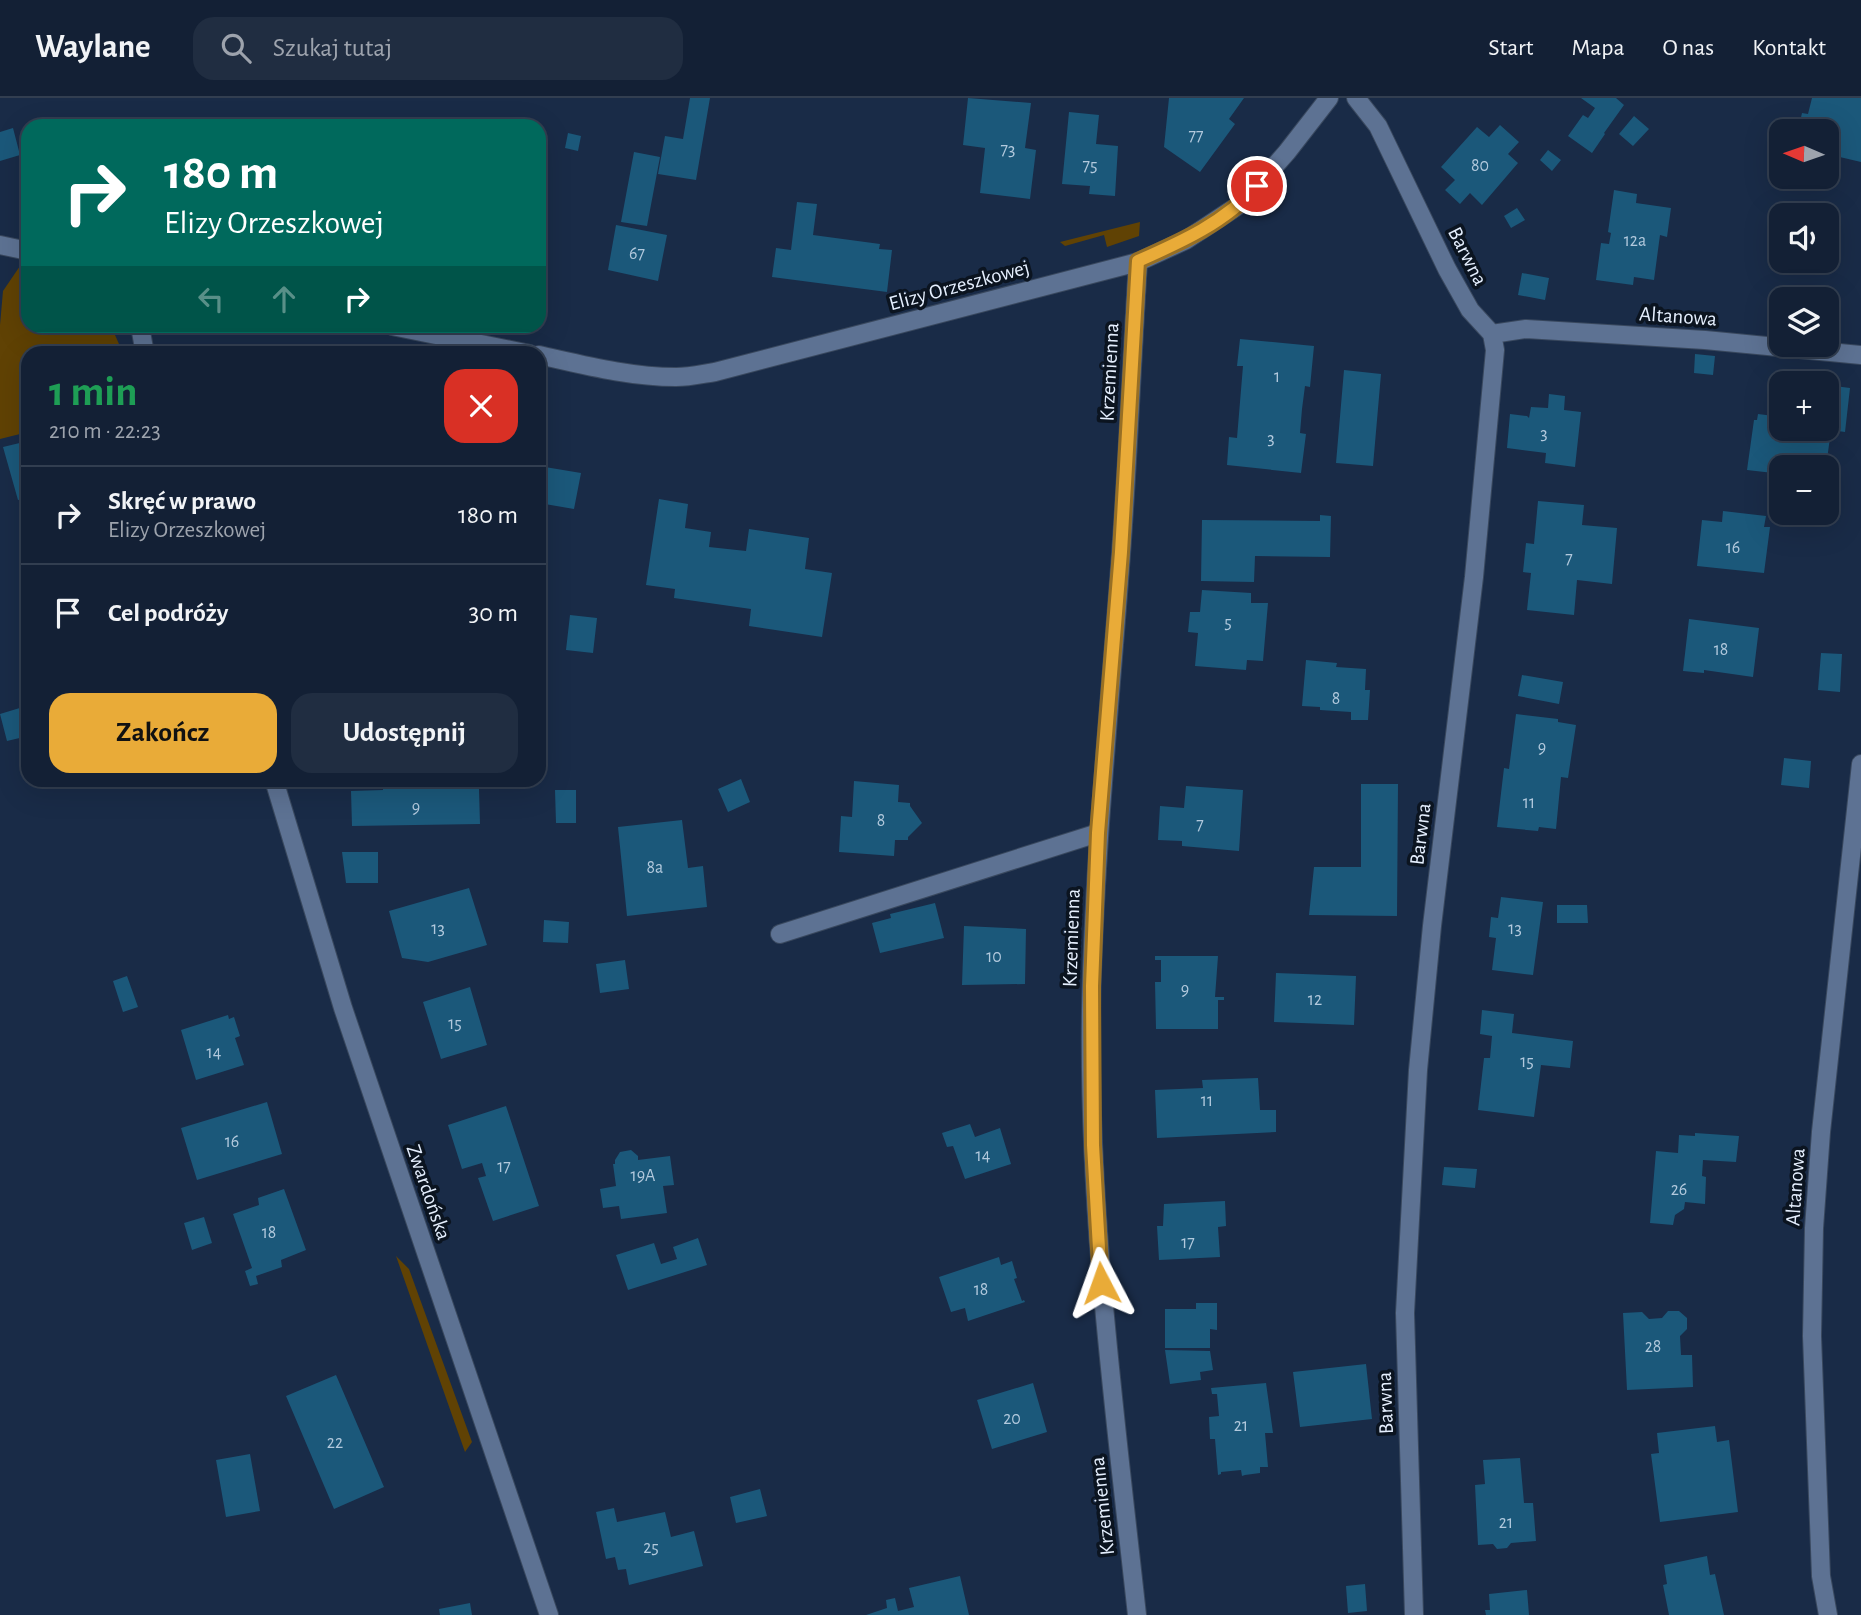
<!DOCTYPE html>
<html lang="pl">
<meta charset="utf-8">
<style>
:root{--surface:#132035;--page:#202d41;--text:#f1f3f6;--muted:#9da3ad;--line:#323e50;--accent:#e9ab38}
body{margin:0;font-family:"Alegreya Sans",sans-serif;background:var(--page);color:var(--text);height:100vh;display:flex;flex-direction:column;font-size:26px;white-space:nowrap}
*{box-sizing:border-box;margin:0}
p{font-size:23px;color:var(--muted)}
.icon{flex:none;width:38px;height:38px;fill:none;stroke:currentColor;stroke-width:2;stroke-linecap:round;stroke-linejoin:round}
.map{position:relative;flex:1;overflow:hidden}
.drawer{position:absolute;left:21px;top:248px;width:525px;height:441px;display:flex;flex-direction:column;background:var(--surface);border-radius:21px;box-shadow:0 7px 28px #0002,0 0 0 2px var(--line)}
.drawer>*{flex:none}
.guide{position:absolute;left:21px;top:21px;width:525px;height:214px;border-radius:21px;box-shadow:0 7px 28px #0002,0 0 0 2px var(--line);background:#00695c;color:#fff;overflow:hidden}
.needle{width:46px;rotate:272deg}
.buttons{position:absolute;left:1769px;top:21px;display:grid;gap:14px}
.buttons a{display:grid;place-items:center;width:70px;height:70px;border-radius:14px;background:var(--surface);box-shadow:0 7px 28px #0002,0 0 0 2px var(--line);font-size:35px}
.pin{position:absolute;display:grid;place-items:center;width:60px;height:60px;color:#fff;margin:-30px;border:4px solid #fff;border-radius:50%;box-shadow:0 2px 7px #0007}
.me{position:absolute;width:77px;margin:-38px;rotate:356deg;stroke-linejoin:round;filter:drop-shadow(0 0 5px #0008)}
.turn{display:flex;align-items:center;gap:24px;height:147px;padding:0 28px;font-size:32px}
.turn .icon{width:91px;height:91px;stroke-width:2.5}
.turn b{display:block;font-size:49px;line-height:60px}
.lanes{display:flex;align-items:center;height:66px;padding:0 28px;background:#0003;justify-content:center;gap:35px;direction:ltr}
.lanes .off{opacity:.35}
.round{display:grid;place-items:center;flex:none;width:74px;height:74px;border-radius:21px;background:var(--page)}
.summary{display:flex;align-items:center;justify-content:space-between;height:119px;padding:0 28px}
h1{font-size:42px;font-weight:700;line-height:52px;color:#1e9e55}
.primary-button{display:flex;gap:14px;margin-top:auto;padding:14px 28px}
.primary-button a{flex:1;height:80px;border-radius:21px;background:var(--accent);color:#111;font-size:28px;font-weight:700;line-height:80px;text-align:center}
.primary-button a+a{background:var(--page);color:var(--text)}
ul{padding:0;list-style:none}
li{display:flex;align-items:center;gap:21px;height:98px;padding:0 28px;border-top:2px solid var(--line)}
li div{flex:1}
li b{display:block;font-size:26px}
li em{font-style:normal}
header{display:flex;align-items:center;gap:42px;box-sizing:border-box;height:98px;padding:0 35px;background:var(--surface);border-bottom:2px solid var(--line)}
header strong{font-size:33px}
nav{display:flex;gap:38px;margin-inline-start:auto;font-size:24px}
.search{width:490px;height:63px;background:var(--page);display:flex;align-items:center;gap:18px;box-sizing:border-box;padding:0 24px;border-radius:21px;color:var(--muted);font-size:26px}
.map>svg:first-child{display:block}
.green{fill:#604204}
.building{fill:#1b587a}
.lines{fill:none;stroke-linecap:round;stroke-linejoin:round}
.service-casing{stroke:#39485e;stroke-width:20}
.minor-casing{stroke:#39485e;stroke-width:20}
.service{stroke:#5d7293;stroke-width:18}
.minor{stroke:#5d7293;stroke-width:18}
.route-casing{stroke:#976f24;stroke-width:18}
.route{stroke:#e9ab38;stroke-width:12}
.labels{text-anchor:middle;stroke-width:7;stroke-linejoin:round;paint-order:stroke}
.number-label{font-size:18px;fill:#b2c9dd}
.street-label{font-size:21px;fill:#e5effe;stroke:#0b1420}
</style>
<header>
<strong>Waylane</strong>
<div class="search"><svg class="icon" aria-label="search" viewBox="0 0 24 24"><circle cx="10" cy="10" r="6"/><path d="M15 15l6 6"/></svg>Szukaj tutaj</div>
<nav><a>Start</a><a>Mapa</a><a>O nas</a><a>Kontakt</a></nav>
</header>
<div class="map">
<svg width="1861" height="1517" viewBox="0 0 1861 1517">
<rect width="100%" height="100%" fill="#192b47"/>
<path class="green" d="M 1140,124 L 1139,138 L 1107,149 L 1104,137 L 1065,148 L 1060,144 Z
M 20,168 L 28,169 L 28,228 L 111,228 L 123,255 L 28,256 L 28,334 L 0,341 L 0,227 L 3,193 Z
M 396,1158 L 409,1171 L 472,1344 L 465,1354 Z"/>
<path class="building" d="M 690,0 L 710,0 L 696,82 L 658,76 L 665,38 L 683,41 Z
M 968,0 L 1031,5 L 1025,50 L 1036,52 L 1030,101 L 980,95 L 985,50 L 963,47 Z
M 1169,0 L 1244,0 L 1229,21 L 1235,26 L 1200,74 L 1164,49 Z
M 1581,0 L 1616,0 L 1624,7 L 1604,35 L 1605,36 L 1592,55 L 1568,38 L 1583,17 L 1588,20 L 1595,10 Z
M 1812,0 L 1861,0 L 1861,64 L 1827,56 L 1827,33 L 1798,33 L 1802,15 L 1808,16 Z
M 1069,14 L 1099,17 L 1096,46 L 1118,48 L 1115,98 L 1089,96 L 1090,88 L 1062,86 Z
M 1634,18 L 1649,31 L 1633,48 L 1619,36 Z
M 1500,27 L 1519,44 L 1508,56 L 1518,65 L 1482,107 L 1470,95 L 1460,106 L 1445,92 L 1455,82 L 1441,69 L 1477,29 L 1489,39 Z
M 13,30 L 20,57 L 0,63 L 0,34 Z
M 568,35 L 581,38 L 578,53 L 565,50 Z
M 1548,52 L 1561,62 L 1552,73 L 1540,62 Z
M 634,54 L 660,59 L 647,128 L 621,124 Z
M 1614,92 L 1637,96 L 1636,105 L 1671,110 L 1667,139 L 1660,137 L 1654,182 L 1634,179 L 1633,187 L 1596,182 L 1601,145 L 1609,146 L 1611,135 L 1608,134 Z
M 797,104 L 817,106 L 813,137 L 880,146 L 879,151 L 892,152 L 887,194 L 772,179 L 776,150 L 791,152 Z
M 1517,110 L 1525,122 L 1511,130 L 1504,118 Z
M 616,127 L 667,137 L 658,183 L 608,172 Z
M 1522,175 L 1549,180 L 1545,202 L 1518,197 Z
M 1240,241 L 1314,248 L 1310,289 L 1305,288 L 1302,311 L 1300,335 L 1306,336 L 1301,375 L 1227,367 L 1229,339 L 1237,340 L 1243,268 L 1237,268 Z
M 1695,256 L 1715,258 L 1713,277 L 1694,275 Z
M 1344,272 L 1381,276 L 1373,368 L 1336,365 Z
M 1827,287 L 1850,290 L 1845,334 L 1831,332 L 1826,369 L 1782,369 L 1782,376 L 1747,372 L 1754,322 L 1757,322 L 1758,316 L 1782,319 L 1782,331 L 1827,331 Z
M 1549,296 L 1565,298 L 1564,312 L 1581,314 L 1575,369 L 1545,365 L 1546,355 L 1507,350 L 1510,316 L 1527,318 L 1529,320 L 1531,309 L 1548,310 Z
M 28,343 L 28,400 L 18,402 L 3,349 Z
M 545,369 L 581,375 L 574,411 L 539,405 Z
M 659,401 L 688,406 L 685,430 L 711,434 L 709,449 L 746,453 L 749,431 L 809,440 L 805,471 L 832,475 L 822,539 L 749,528 L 751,511 L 674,500 L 675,491 L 646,487 Z
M 1538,403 L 1584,407 L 1582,427 L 1617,430 L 1612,486 L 1577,482 L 1574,517 L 1527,512 L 1531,475 L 1523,474 L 1526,445 L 1534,446 Z
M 1723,413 L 1766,418 L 1764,429 L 1770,429 L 1764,475 L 1697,468 L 1702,422 L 1722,424 Z
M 1320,417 L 1331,418 L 1330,459 L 1255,458 L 1254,484 L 1201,483 L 1202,422 L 1320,423 Z
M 1202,492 L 1251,495 L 1251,505 L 1268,505 L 1263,563 L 1247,562 L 1246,572 L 1195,568 L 1198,535 L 1188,534 L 1190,514 L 1200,514 Z
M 570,517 L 597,520 L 593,555 L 566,552 Z
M 1689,521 L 1759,530 L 1753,579 L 1704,572 L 1704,575 L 1683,573 Z
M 1821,555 L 1842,556 L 1840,594 L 1818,592 Z
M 1306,562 L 1337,565 L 1336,569 L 1366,571 L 1365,592 L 1370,592 L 1368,622 L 1351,622 L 1351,614 L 1320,612 L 1320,609 L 1302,608 Z
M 1522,577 L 1563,584 L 1559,606 L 1518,598 Z
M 23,609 L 28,626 L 28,638 L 7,643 L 0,616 Z
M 1516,616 L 1558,621 L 1558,624 L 1576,627 L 1568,680 L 1561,679 L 1556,731 L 1539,729 L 1538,733 L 1497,729 L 1504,670 L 1509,671 Z
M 1784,660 L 1811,663 L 1809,690 L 1781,687 Z
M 741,681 L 750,704 L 728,714 L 718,691 Z
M 383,682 L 452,682 L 453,691 L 479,691 L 480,726 L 352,728 L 351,693 L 383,692 Z
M 854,683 L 899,687 L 898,704 L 910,705 L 910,708 L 922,725 L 908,739 L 908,742 L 895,742 L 894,758 L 839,754 L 841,718 L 852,719 Z
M 1361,686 L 1398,686 L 1397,818 L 1309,817 L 1314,769 L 1361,769 Z
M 1186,688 L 1243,692 L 1239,753 L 1182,748 L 1182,743 L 1158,742 L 1160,708 L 1184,710 Z
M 555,692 L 576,692 L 576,725 L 556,725 Z
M 682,722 L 688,770 L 703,768 L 707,809 L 627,818 L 618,729 Z
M 342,754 L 378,754 L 378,785 L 346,785 Z
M 469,790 L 487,847 L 428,864 L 402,860 L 389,813 Z
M 1501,799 L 1543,804 L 1533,877 L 1492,872 L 1496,840 L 1489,839 L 1491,819 L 1498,820 Z
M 935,805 L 944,840 L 880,855 L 872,825 L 891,820 L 890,816 Z
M 1557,807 L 1587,807 L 1588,825 L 1557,825 Z
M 544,822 L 569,824 L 568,845 L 543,844 Z
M 964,828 L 1026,831 L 1025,886 L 962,887 Z
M 1155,858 L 1218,858 L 1215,899 L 1224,899 L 1224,902 L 1218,902 L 1218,931 L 1156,931 L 1155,884 L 1161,884 L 1161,862 L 1155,862 Z
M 625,862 L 629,891 L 600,895 L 596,866 Z
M 1276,875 L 1356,878 L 1354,927 L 1274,924 Z
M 127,878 L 138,909 L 123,914 L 113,883 Z
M 470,889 L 487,947 L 441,961 L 423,904 Z
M 1482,912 L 1514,916 L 1512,935 L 1573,943 L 1570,970 L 1541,967 L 1534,1019 L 1478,1012 L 1484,960 L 1490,960 L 1492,938 L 1480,936 Z
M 228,917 L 229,921 L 234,919 L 240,938 L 235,940 L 244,967 L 196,982 L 181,932 Z
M 1258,980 L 1260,1012 L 1276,1012 L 1276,1034 L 1157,1040 L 1155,992 L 1203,990 L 1202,982 Z
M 267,1004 L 282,1056 L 197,1082 L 181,1030 Z
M 506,1008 L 539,1108 L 493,1123 L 478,1080 L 486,1078 L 482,1065 L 462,1071 L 448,1027 Z
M 970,1026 L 975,1039 L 1000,1030 L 1011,1066 L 965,1081 L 953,1048 L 947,1049 L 942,1035 Z
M 1695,1035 L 1739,1038 L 1736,1064 L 1703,1062 L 1702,1078 L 1706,1079 L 1705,1106 L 1685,1104 L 1684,1111 L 1675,1117 L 1673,1127 L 1650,1125 L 1656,1053 L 1678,1055 L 1679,1037 L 1695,1038 Z
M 631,1052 L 638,1058 L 638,1062 L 670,1058 L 674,1087 L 663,1088 L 667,1115 L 621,1121 L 619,1108 L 603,1110 L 600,1091 L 616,1088 L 613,1066 L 615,1066 L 615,1062 L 620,1054 Z
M 1444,1069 L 1477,1071 L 1475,1090 L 1442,1087 Z
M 284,1091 L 306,1152 L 281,1162 L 282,1169 L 256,1178 L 258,1186 L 250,1188 L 245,1173 L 252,1170 L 233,1116 L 259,1107 L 258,1100 Z
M 1225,1103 L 1226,1128 L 1218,1129 L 1220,1159 L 1159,1162 L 1157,1128 L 1163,1128 L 1164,1106 Z
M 204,1119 L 212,1145 L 192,1152 L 184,1125 Z
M 698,1140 L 707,1167 L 628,1192 L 616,1157 L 654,1145 L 661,1166 L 677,1161 L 673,1149 Z
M 999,1159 L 1001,1167 L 1012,1163 L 1017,1180 L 1014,1181 L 1022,1203 L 1024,1202 L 1025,1204 L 968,1223 L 965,1210 L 951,1214 L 939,1179 Z
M 1196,1205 L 1217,1205 L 1217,1232 L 1210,1231 L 1210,1250 L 1165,1250 L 1165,1211 L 1196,1211 Z
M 1668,1213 L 1679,1213 L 1687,1220 L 1687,1231 L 1680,1238 L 1681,1257 L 1692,1257 L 1693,1289 L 1627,1292 L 1623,1215 L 1642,1214 L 1649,1221 L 1662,1220 Z
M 1165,1252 L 1210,1253 L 1213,1272 L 1200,1274 L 1201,1282 L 1170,1286 Z
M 1366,1266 L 1372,1321 L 1300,1329 L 1293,1274 Z
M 336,1277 L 384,1389 L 334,1411 L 286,1298 Z
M 1033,1285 L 1047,1334 L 992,1351 L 977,1302 Z
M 1266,1285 L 1273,1335 L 1265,1335 L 1268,1369 L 1260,1369 L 1260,1375 L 1245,1377 L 1242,1378 L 1241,1372 L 1221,1374 L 1221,1376 L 1218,1377 L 1215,1341 L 1210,1341 L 1209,1319 L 1219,1318 L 1217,1296 L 1212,1296 L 1211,1290 Z
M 1715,1328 L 1717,1344 L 1729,1342 L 1738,1414 L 1660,1424 L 1651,1356 L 1659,1355 L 1657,1335 Z
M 250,1356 L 260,1413 L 226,1419 L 216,1362 Z
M 1520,1360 L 1524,1405 L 1533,1405 L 1536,1443 L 1511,1445 L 1507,1450 L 1497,1451 L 1493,1446 L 1478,1447 L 1475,1387 L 1485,1386 L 1483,1362 Z
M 760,1391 L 767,1418 L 736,1425 L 730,1399 Z
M 614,1410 L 617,1424 L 665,1414 L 671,1439 L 694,1433 L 703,1468 L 629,1487 L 626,1471 L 618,1472 L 615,1459 L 606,1461 L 596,1414 Z
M 1707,1458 L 1710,1477 L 1715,1476 L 1724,1517 L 1669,1517 L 1663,1487 L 1667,1486 L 1664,1467 Z
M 960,1478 L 969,1517 L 866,1517 L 887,1510 L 886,1502 L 895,1500 L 898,1513 L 914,1509 L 909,1490 Z
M 1365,1486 L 1367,1513 L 1348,1515 L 1346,1488 Z
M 1527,1492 L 1529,1517 L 1486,1517 L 1485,1512 L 1490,1512 L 1489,1496 Z
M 470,1505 L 472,1517 L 440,1517 L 439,1511 Z"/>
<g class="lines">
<defs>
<path id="service" d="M 780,836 L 1098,735"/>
<path id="minor" d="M 1356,0 L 1378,28 L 1447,171 L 1470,212 L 1492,236 L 1495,252 L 1474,479 L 1432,828 L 1418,972 L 1405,1215 L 1414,1517
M 0,147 L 28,153
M 140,228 L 145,256
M 392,228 L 530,256
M 1492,236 L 1526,231 L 1705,242 L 1861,257
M 539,257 C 584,267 630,279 676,279 C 689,279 702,276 715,274 L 1138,164 L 1186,142 L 1242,105 L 1287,54 L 1329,0
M 274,682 L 343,910 L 549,1517
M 1137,1517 C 1115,1316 1088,1115 1091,912 C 1094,760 1110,608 1121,456 C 1128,359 1132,261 1138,164
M 1828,1517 L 1821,1478 L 1812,1238 L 1814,1130 L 1821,1034 L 1861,666"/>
</defs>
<use href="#service" class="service-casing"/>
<use href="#minor" class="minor-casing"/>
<use href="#service" class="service"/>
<use href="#minor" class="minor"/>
</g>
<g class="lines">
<defs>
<path id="route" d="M 1101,1185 L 1093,1047 L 1092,888 L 1098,735 L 1121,454 L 1138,163 C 1181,144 1226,124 1257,88"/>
</defs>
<use href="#route" class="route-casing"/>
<use href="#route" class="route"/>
</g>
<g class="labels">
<g class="number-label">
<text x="1196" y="43">77</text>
<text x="1008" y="57">73</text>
<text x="1090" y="73">75</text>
<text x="1480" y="73">80</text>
<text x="1635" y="148">12a</text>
<text x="637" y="161">67</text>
<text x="1277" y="284">1</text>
<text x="1544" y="341">3</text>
<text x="1271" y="346">3</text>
<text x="1733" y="455">16</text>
<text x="1569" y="466">7</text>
<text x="1228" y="530">5</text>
<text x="1721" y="557">18</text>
<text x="1336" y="606">8</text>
<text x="1542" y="655">9</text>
<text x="1529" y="710">11</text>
<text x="416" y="715">9</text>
<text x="881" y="728">8</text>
<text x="1200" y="732">7</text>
<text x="655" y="775">8a</text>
<text x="438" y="836">13</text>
<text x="1515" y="836">13</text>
<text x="994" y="864">10</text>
<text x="1185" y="897">9</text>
<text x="1315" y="907">12</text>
<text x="455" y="931">15</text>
<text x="214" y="960">14</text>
<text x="1527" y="969">15</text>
<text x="1207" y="1008">11</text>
<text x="232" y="1049">16</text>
<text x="983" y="1063">14</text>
<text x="504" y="1074">17</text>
<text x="643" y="1083">19A</text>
<text x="1679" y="1097">26</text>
<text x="269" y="1140">18</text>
<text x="1188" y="1150">17</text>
<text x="981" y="1197">18</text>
<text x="1653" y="1254">28</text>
<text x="1012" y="1326">20</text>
<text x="1241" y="1333">21</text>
<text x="335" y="1350">22</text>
<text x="1506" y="1430">21</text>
<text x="651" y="1455">25</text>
</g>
<g class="street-label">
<text transform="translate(1468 158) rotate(63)" y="7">Barwna</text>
<text transform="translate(959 187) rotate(-15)" y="7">Elizy Orzeszkowej</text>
<text transform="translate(1678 218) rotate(4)" y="7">Altanowa</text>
<text transform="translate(1109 274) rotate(-87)" y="7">Krzemienna</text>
<text transform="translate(1420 736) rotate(-83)" y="7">Barwna</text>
<text transform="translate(1071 840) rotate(-88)" y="7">Krzemienna</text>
<text transform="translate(1795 1089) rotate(-86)" y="7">Altanowa</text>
<text transform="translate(429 1094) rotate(71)" y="7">Zwardońska</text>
<text transform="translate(1385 1305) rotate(-92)" y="7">Barwna</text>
<text transform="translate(1102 1408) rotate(-96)" y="7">Krzemienna</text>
</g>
</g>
</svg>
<div class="buttons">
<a><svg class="needle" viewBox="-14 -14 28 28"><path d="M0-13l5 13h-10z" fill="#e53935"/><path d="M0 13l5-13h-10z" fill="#9da3ad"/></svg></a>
<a><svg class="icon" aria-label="sound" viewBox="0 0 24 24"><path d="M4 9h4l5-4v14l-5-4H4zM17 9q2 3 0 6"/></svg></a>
<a><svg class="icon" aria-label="layers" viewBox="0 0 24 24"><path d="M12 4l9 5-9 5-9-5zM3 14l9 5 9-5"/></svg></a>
<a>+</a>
<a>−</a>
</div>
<div class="pin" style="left:1257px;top:88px;background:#d93025"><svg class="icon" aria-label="arrive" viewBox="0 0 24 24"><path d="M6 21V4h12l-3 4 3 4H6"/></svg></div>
<svg class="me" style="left:1101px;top:1185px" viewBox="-20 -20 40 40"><path d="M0-17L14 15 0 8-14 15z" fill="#e9ab38" stroke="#fff" stroke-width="4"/></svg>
<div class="guide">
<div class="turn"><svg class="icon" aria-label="right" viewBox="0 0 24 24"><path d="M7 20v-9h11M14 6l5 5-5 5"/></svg><div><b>180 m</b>Elizy Orzeszkowej</div></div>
<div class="lanes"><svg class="icon off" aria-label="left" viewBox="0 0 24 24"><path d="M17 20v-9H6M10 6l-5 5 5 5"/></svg><svg class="icon off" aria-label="ahead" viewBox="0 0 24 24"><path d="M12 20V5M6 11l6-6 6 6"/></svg><svg class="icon" aria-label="right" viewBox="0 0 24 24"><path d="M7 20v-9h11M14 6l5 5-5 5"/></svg></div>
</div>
<section class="drawer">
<div class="summary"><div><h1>1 min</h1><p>210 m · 22:23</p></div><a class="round" style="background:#d93025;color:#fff"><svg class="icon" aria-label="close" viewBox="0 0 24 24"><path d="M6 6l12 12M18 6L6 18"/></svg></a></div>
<ul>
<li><svg class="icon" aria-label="right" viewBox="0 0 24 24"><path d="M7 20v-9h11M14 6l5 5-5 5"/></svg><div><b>Skręć w prawo</b><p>Elizy Orzeszkowej</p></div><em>180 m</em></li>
<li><svg class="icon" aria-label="arrive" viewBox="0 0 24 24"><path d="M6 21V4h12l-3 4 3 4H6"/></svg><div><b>Cel podróży</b></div><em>30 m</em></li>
</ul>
<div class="primary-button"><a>Zakończ</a><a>Udostępnij</a></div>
</section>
</div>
